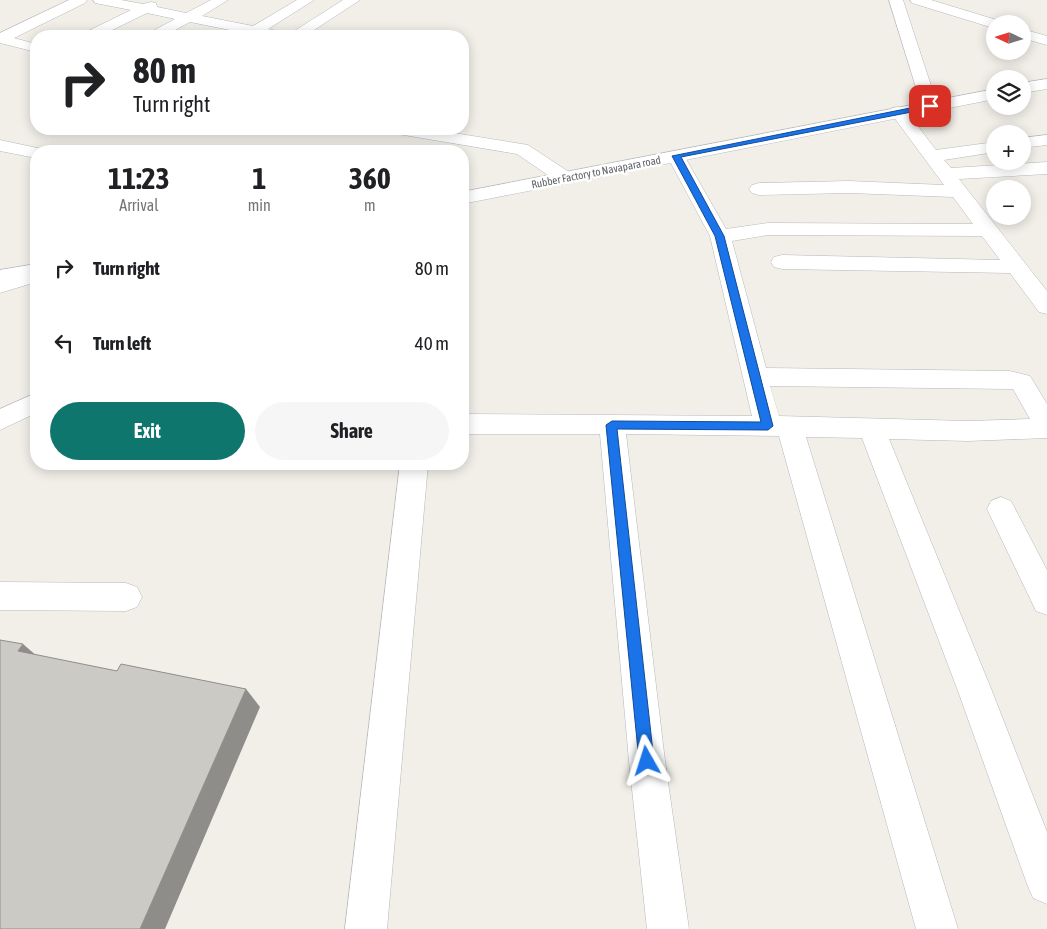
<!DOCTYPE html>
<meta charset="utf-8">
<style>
:root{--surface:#fff;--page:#f6f6f6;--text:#202124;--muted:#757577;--accent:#0f766e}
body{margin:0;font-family:"Asap Condensed",sans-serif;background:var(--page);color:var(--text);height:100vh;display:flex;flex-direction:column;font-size:19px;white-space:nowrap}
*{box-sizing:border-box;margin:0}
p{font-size:16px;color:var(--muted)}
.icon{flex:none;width:28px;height:28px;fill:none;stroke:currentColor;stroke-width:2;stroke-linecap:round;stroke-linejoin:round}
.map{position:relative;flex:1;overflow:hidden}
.drawer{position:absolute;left:30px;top:145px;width:439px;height:325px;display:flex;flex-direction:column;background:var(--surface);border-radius:20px;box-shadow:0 2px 12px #0003}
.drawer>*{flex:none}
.top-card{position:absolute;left:30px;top:30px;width:439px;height:105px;border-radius:20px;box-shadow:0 2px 12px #0003;background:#fff;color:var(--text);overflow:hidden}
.needle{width:32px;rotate:274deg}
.tools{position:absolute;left:986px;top:15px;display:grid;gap:10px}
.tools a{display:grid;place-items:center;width:45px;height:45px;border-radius:50%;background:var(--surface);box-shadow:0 2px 12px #0003;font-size:25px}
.pin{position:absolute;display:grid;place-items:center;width:42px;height:42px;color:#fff;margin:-21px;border-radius:10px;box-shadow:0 2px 8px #0006}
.me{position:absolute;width:55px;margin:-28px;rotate:354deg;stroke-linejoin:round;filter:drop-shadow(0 0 4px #0008)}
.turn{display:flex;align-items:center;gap:18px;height:105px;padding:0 20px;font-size:22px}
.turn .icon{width:65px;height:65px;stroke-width:2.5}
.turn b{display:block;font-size:35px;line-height:42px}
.eta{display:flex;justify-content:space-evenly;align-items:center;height:85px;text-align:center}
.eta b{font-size:30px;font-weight:700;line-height:35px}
.action{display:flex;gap:10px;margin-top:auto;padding:10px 20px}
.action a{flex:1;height:58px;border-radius:30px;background:var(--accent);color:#fff;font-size:20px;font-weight:700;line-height:58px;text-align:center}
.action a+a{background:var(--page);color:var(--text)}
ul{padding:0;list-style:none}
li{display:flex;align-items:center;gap:15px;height:75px;padding:0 20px}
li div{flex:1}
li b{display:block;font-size:19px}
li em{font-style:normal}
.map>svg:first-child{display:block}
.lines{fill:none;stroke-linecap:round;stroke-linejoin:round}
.street-casing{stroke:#b5b8bc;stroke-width:1}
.secondary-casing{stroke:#b6babf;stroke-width:1}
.street{fill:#fff;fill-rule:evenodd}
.secondary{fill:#fff;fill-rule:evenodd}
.shaded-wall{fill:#8f8d8a}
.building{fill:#cccac5;stroke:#8f8d8a}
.route{fill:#1a73e8;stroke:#114b97}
.labels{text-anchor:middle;stroke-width:5;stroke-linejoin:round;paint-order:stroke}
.far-street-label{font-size:11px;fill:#5f6368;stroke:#fff}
</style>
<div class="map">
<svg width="1047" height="929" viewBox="0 0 1047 929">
<rect width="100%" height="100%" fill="#f1efe8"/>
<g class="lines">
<defs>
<path id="street" d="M 69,0 L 87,0 L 85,3 L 14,38 L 36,44 L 36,52 L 0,43 L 0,33 Z
M 93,0 L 121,0 L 143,4 L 151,2 L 156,3 L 157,7 L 186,13 L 211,0 L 228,0 L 202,16 L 253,26 L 297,0 L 314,0 L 268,29 L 286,33 L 288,35 L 343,0 L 360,0 L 305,36 L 260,36 L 190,22 L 164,36 L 147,36 L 149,33 L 175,19 L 147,13 L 100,36 L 82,36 L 84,33 L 131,10 L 95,3 Z
M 889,0 L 903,0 L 938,107 L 936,111 L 924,111 L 922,107 Z
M 910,0 L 931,0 L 1000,21 L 1002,24 L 995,24 L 995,28 L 990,27 L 912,3 Z
M 1022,29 L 1047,36 L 1047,45 L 1022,38 Z
M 898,107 L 904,108 L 936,150 L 995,142 L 995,152 L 944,160 L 951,168 L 1047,162 L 1047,174 L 959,179 L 1047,291 L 1047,314 L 1039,312 L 1010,273 L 782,269 L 774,267 L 771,262 L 774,257 L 782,255 L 1000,260 L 982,236 L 768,235 L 732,241 L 766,368 L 1010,371 L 1030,376 L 1047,404 L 1047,438 L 968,441 L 889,439 L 992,691 L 1047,832 L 1047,904 L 1033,898 L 1027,884 L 958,691 L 862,438 L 806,437 L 958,929 L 916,929 L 779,436 L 626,434 L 665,761 L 689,929 L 647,929 L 629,761 L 600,434 L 462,434 L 462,414 L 752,416 L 710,236 L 667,156 L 670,152 L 676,151 L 682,152 L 726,229 L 768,223 L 973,224 L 953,197 L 849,193 L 759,195 L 752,193 L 749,189 L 752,185 L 759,183 L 849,181 L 944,185 L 890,112 L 892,108 ZM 770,386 L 1010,389 L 1013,389 L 1030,419 L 968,421 L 779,416 Z
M 389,129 L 429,129 L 522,144 L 528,145 L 572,174 L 574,178 L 572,182 L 565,184 L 558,182 L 517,154 L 398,134 L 392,133 Z
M 1047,135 L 1047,145 L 1022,148 L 1022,138 Z
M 0,140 L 42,149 L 44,151 L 36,151 L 36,158 L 0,151 Z
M 36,268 L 36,282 L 0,293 L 0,279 Z
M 36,393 L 36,413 L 0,430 L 0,409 Z
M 400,464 L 428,464 L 387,929 L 345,929 Z
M 1001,497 L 1011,501 L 1047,570 L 1047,615 L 1036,611 L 987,509 L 991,501 Z
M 0,582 L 126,583 L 137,587 L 142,597 L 137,607 L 126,611 L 0,610 Z"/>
<path id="secondary" d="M 1047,79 L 1047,89 L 1022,93 L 1022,83 Z
M 995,89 L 995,99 L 462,204 L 462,192 Z
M 36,264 L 36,278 L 0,284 L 0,270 Z"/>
</defs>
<use href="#street" class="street-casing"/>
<use href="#secondary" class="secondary-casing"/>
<use href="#street" class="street"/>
<use href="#secondary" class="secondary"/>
</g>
<path class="shaded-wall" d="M 23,644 L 46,664 L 18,651 Z
M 246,689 L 260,707 L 165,929 L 140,929 Z"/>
<path class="building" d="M 0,640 L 23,644 L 18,651 L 117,671 L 121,664 L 246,689 L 140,929 L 0,929 Z"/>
<path class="route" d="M 930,104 L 933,106 L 932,108 L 681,157 L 724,236 L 773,426 L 768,430 L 617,429 L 654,761 L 652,766 L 647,769 L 641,766 L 639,761 L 606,425 L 612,421 L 761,422 L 715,236 L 672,156 Z"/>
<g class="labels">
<g class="far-street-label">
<text transform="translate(596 172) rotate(-11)" y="4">Rubber Factory to Navapara road</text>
</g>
</g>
</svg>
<div class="tools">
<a><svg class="needle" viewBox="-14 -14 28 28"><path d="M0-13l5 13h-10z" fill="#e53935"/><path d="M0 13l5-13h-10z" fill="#757577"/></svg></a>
<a><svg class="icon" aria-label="layers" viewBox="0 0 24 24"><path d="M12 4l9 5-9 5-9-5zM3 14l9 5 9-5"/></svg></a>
<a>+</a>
<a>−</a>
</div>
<div class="pin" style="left:930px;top:106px;background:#d93025"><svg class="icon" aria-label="arrive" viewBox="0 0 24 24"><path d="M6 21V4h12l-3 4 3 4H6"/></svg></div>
<svg class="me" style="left:647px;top:761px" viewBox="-20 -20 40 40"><path d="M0-17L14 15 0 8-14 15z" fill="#1a73e8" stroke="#fff" stroke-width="4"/></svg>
<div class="top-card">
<div class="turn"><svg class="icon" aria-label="right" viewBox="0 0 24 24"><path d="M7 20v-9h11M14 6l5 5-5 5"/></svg><div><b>80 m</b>Turn right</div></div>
</div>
<section class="drawer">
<div class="eta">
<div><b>11:23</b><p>Arrival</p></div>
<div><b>1</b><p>min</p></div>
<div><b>360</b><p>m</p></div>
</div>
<ul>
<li><svg class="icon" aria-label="right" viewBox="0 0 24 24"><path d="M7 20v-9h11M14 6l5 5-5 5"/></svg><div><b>Turn right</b></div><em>80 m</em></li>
<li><svg class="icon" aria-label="left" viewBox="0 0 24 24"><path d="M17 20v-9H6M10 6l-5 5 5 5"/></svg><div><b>Turn left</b></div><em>40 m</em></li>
</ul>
<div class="action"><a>Exit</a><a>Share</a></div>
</section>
</div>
